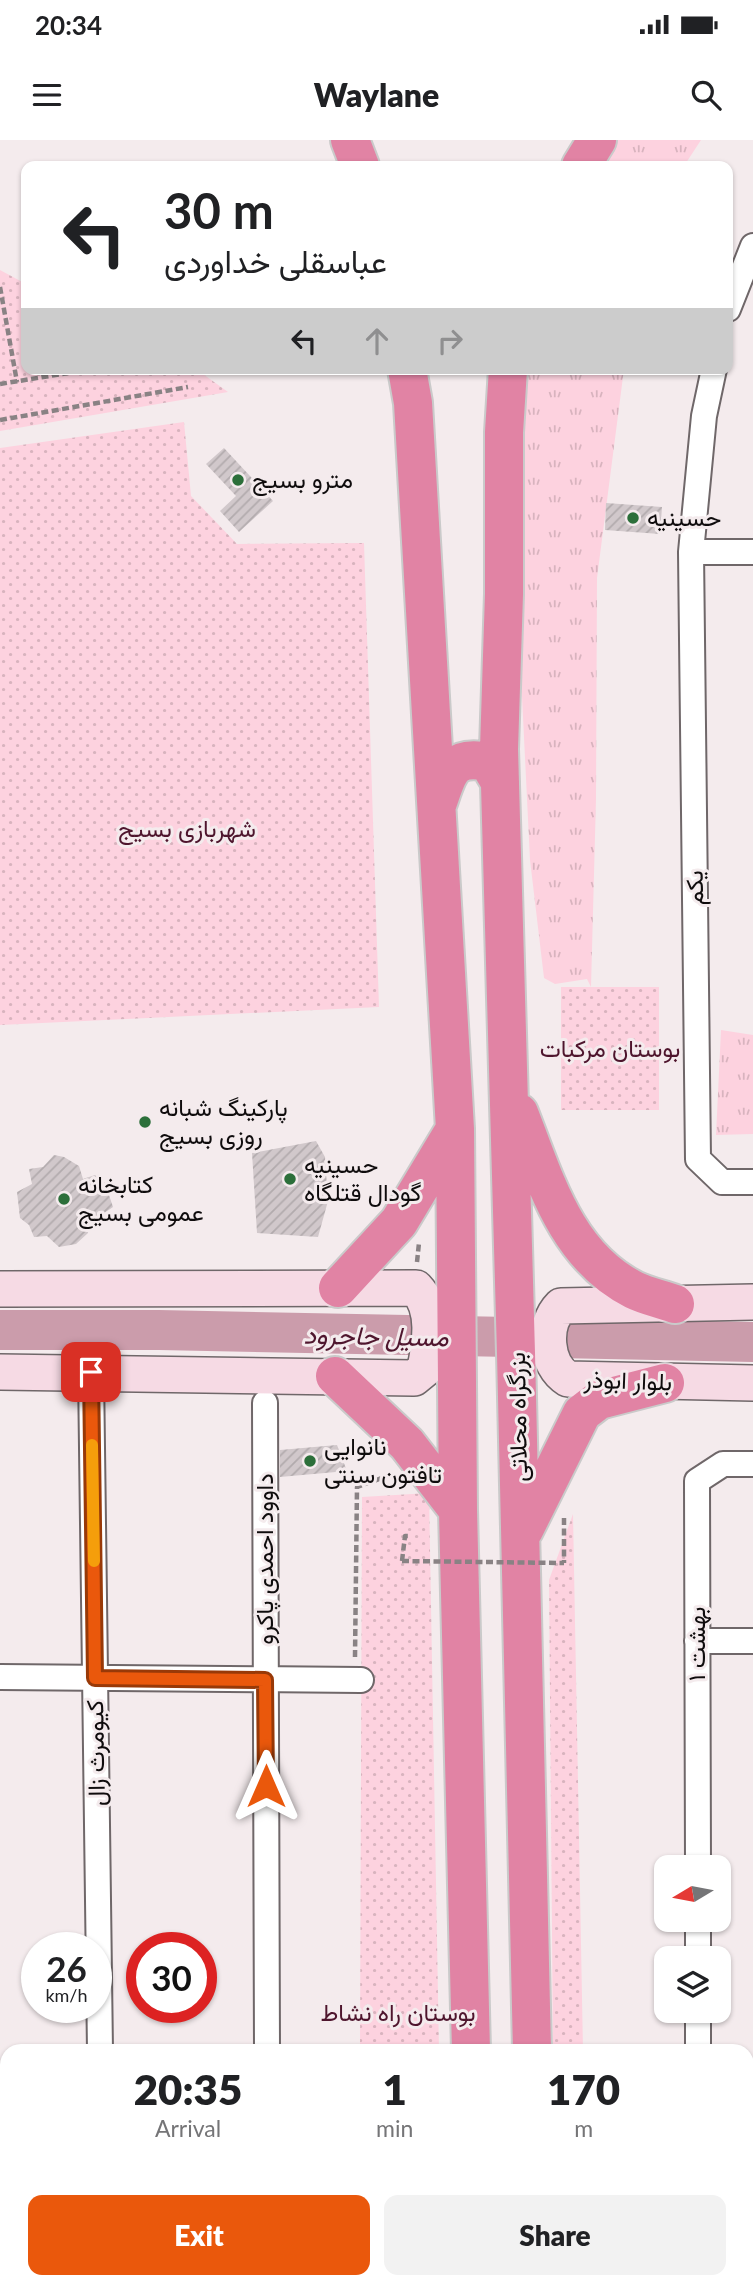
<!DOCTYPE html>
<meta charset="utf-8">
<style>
:root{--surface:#fff;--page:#f2f2f2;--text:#202124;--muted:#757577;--accent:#ea580c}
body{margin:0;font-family:Lato,Vazirmatn,sans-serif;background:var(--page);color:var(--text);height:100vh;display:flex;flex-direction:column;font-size:26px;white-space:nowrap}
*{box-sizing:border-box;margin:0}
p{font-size:23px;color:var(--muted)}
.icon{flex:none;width:38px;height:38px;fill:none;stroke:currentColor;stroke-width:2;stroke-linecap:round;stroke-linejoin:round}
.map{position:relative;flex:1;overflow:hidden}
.panel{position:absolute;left:0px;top:1904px;width:754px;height:245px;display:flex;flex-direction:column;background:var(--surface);border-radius:21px 21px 0 0;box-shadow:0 2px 5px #0004}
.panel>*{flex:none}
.hud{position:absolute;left:21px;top:21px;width:712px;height:214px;border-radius:14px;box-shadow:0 2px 5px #0004;background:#fff;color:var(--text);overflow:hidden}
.needle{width:46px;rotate:260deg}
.tools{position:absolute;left:654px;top:1715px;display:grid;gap:14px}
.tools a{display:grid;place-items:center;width:77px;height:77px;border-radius:14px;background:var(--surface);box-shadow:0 2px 5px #0004;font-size:35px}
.speed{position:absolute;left:21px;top:1792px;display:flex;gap:14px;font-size:35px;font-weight:700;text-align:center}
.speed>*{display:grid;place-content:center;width:91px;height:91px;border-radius:50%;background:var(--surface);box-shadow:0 2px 5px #0004;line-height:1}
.speed small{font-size:18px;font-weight:400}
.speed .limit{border:10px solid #d22;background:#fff;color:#111}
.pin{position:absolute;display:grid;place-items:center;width:60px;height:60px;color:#fff;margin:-30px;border-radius:14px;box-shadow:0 4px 10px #0006}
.me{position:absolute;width:77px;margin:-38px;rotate:0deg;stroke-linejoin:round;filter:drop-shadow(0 0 5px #0008)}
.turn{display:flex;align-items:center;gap:24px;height:147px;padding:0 28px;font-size:32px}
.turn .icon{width:91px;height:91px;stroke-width:2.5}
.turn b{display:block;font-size:49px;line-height:60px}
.lanes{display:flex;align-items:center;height:66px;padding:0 28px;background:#0003;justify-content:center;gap:35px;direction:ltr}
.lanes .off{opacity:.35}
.eta{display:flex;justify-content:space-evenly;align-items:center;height:119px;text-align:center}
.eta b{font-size:42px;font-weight:800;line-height:49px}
.cta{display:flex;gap:14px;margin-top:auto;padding:14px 28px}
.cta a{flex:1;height:80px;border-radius:14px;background:var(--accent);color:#fff;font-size:28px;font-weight:800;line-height:80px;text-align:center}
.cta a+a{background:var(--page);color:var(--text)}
.status{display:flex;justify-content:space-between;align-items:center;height:49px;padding:0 35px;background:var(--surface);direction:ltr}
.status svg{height:19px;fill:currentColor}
header{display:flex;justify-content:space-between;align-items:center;height:91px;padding:0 28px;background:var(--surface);font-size:32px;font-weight:800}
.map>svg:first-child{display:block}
.grass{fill:url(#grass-tufts)}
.park{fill:url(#park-dots)}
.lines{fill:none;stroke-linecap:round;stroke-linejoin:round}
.stream{stroke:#93717c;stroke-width:7}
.river{stroke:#cb9cab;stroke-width:40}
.building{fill:url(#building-hatch)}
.street-casing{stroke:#6f6769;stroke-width:28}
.secondary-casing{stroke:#6f6769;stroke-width:38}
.highway-casing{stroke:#cacaca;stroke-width:42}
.path{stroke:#898284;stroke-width:4.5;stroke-dasharray:7 3.5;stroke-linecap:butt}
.street{stroke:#fff;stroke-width:24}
.secondary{stroke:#f6dae4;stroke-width:35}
.highway{stroke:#e183a4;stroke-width:38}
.path-bridge{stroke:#898284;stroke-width:4.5;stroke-dasharray:7 3.5;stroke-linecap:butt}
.route-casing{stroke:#983908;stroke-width:18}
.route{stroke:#ea580c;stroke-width:12}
.slow{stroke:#f59e0b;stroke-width:12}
.poi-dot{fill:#2c6f3a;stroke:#f4ebed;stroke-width:2.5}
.labels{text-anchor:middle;stroke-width:6;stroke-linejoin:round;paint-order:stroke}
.poi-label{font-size:24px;fill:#0f0c0d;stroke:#f4ebed;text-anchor:start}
.park-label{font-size:24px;fill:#4e152d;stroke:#f4ebed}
.street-label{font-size:24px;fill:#0f0c0d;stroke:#f4ebed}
.water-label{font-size:26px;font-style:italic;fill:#4f162e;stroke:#f4ebed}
</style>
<div class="status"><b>20:34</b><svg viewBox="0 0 49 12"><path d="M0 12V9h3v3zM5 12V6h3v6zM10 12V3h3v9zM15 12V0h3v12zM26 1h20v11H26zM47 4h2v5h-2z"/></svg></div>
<header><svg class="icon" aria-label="menu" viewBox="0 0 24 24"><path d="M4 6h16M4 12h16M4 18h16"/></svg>Waylane<svg class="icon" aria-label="search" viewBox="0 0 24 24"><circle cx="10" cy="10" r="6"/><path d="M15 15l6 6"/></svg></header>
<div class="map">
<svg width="753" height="2149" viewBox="0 0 753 2149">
<defs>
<pattern id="grass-tufts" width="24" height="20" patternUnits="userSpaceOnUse" patternTransform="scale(1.75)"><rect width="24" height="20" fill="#fdd2df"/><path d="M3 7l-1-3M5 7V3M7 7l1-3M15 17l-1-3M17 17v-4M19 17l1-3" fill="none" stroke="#d8b3be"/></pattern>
<pattern id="park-dots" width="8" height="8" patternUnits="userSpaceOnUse" patternTransform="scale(1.75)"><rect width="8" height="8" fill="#fdd2df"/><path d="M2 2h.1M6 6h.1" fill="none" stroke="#d8b3be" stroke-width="1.8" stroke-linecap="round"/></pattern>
<pattern id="building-hatch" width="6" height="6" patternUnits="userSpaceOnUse" patternTransform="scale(1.75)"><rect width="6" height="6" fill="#d1c8cb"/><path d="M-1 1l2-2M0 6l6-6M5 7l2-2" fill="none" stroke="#b2abad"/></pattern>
</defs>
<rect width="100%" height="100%" fill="#f4ebed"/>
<path class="grass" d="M 609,0 L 701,0 L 684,26 L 592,26 Z
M 521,229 L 624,229 L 597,438 L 596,659 L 591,847 L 587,839 L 555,844 L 544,838 L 530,720 L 517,454 Z
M 721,890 L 753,895 L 753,994 L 716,995 Z"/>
<path class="park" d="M 0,130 L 26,144 L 26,229 L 196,229 L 228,252 L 0,291 Z
M 184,282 L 191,356 L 237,404 L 364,403 L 379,867 L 0,885 L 0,308 Z
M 561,847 L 659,847 L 659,970 L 561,970 Z
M 429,1353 L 439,1911 L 360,1911 L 362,1357 Z
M 573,1374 L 583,1911 L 553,1911 L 549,1440 Z
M 0,2110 L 7,2110 L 7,2142 L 451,2142 L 451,2149 L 0,2149 Z"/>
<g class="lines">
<path class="stream" d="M 0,2117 L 7,2117"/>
<path class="river" d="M 0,1190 L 159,1190 L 753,1202"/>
</g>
<path class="building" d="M 224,308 L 273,361 L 239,392 L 220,371 L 236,356 L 206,324 Z
M 606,363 L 662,367 L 660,394 L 605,390 Z
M 316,1001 L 325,1017 L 328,1061 L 318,1097 L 257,1093 L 252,1013 Z
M 54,1015 L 64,1017 L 79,1026 L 83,1039 L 95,1035 L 105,1043 L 113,1067 L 100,1076 L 89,1079 L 88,1093 L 76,1104 L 59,1107 L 47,1096 L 34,1097 L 29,1085 L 20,1078 L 17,1052 L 32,1044 L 29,1029 L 43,1027 Z
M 337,1305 L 347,1331 L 280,1337 L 280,1310 Z"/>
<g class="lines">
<defs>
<path id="street" d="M 728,169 L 753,106
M 714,229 L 704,276 L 691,412 L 698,1019 L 722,1042 L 753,1042
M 691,412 L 753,412
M 91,1232 L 100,1911
M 265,1263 L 267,1911
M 697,1501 L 753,1501
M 0,1537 L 361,1540
M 698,1727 L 697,1341 L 723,1324 L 753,1324
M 698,1780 L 698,1818
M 698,1871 L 698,1911
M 631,2147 L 753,2146"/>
<path id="secondary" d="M 0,1149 L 416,1148 C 436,1169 430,1203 425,1229 L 414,1238 L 0,1232
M 753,1162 L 561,1166 C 542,1185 545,1225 568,1239 L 753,1243"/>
<path id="highway" d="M 350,0 L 360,26
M 581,26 L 597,0
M 407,229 L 413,263 L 455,989 L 458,1370 L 471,1911
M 508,229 L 504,292 L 504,454 L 499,609 L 516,1213 L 532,1911
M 437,665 C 448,634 450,614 488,622 L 500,642
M 519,973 C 545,1039 565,1115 634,1150 C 646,1156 661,1159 675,1164
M 338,1148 L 399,1082 L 455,989
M 335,1236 L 407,1304 L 458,1370
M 524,1390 L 582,1273 L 599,1260 L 665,1243
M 474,2142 L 474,2149
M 536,2142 L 536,2149"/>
</defs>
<use href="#street" class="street-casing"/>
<use href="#secondary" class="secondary-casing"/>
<use href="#highway" class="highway-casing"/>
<path class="path" d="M 0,147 L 17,242
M 0,244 L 93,229
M 0,280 L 188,247
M 417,1122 L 419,1103
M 564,1378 L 564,1423
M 402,1421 L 405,1396 L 410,1396
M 355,1517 L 357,1347 L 393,1334
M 0,2102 L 7,2102
M 565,2147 L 609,2147
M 101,2149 L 101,2142"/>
<use href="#street" class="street"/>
<use href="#secondary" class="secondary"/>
<use href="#highway" class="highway"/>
<path class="path-bridge" d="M 402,1421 L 564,1423"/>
</g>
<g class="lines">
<defs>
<path id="route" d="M 91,1232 L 95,1538 L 265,1540 L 266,1646"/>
</defs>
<use href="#route" class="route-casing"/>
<use href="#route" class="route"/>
<path class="slow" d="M 92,1305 L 94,1421"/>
</g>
<g class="poi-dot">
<circle cx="238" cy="340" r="7"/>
<circle cx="633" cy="378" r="7"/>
<circle cx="145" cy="982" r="7"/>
<circle cx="290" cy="1039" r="7"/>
<circle cx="64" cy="1059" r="7"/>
<circle cx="310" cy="1321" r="7"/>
</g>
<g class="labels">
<g class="poi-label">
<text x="252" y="348">مترو بسیج</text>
<text x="647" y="386">حسینیه</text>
<text x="159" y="976">پارکینگ شبانه<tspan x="159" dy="28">روزی بسیج</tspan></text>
<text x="304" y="1033">حسینیه<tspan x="304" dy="28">گودال قتلگاه</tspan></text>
<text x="78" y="1053">کتابخانه<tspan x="78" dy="28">عمومی بسیج</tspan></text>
<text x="324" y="1315">نانوایی<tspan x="324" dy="28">تافتون سنتی</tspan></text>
</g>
<g class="park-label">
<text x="187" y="697">شهربازی بسیج</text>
<text x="610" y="917">بوستان مرکبات</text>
<text x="398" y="1881">بوستان راه نشاط</text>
</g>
<g class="street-label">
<text transform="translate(695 748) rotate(-91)" y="8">یکم</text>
<text transform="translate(628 1241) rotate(2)" y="8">بلوار ابوذر</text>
<text transform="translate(518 1277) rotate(-91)" y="8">بزرگراه محلاتی</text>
<text transform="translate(265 1419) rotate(-90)" y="8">داوود احمدی پاکرو</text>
<text transform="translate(697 1504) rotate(-90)" y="8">بهشت ۱</text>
<text transform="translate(96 1613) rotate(-91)" y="8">کیومرث زال</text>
</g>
<g class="water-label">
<text transform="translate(376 1196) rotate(1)" y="9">مسیل جاجرود</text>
</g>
</g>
</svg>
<div class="tools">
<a><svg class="needle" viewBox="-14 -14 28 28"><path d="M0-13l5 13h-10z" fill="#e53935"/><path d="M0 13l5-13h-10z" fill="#757577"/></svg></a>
<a><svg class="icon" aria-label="layers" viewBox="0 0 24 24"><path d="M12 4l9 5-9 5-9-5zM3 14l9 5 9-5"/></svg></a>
</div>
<div class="speed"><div>26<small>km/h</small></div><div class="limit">30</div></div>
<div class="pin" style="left:91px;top:1232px;background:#d93025"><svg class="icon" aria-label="arrive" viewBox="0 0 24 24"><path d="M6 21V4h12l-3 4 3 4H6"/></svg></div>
<svg class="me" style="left:266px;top:1646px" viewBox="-20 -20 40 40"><path d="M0-17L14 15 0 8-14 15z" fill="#ea580c" stroke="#fff" stroke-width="4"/></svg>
<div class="hud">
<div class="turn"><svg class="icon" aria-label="left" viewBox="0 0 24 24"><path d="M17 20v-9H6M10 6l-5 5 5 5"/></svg><div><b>30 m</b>عباسقلی خداوردی</div></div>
<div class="lanes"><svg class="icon" aria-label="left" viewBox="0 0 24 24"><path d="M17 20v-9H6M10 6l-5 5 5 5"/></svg><svg class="icon off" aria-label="ahead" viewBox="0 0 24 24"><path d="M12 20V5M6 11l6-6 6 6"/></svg><svg class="icon off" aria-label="right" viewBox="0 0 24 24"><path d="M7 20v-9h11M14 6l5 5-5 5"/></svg></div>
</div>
<section class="panel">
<div class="eta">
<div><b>20:35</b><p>Arrival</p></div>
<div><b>1</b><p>min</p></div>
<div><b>170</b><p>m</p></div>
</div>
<div class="cta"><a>Exit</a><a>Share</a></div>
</section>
</div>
